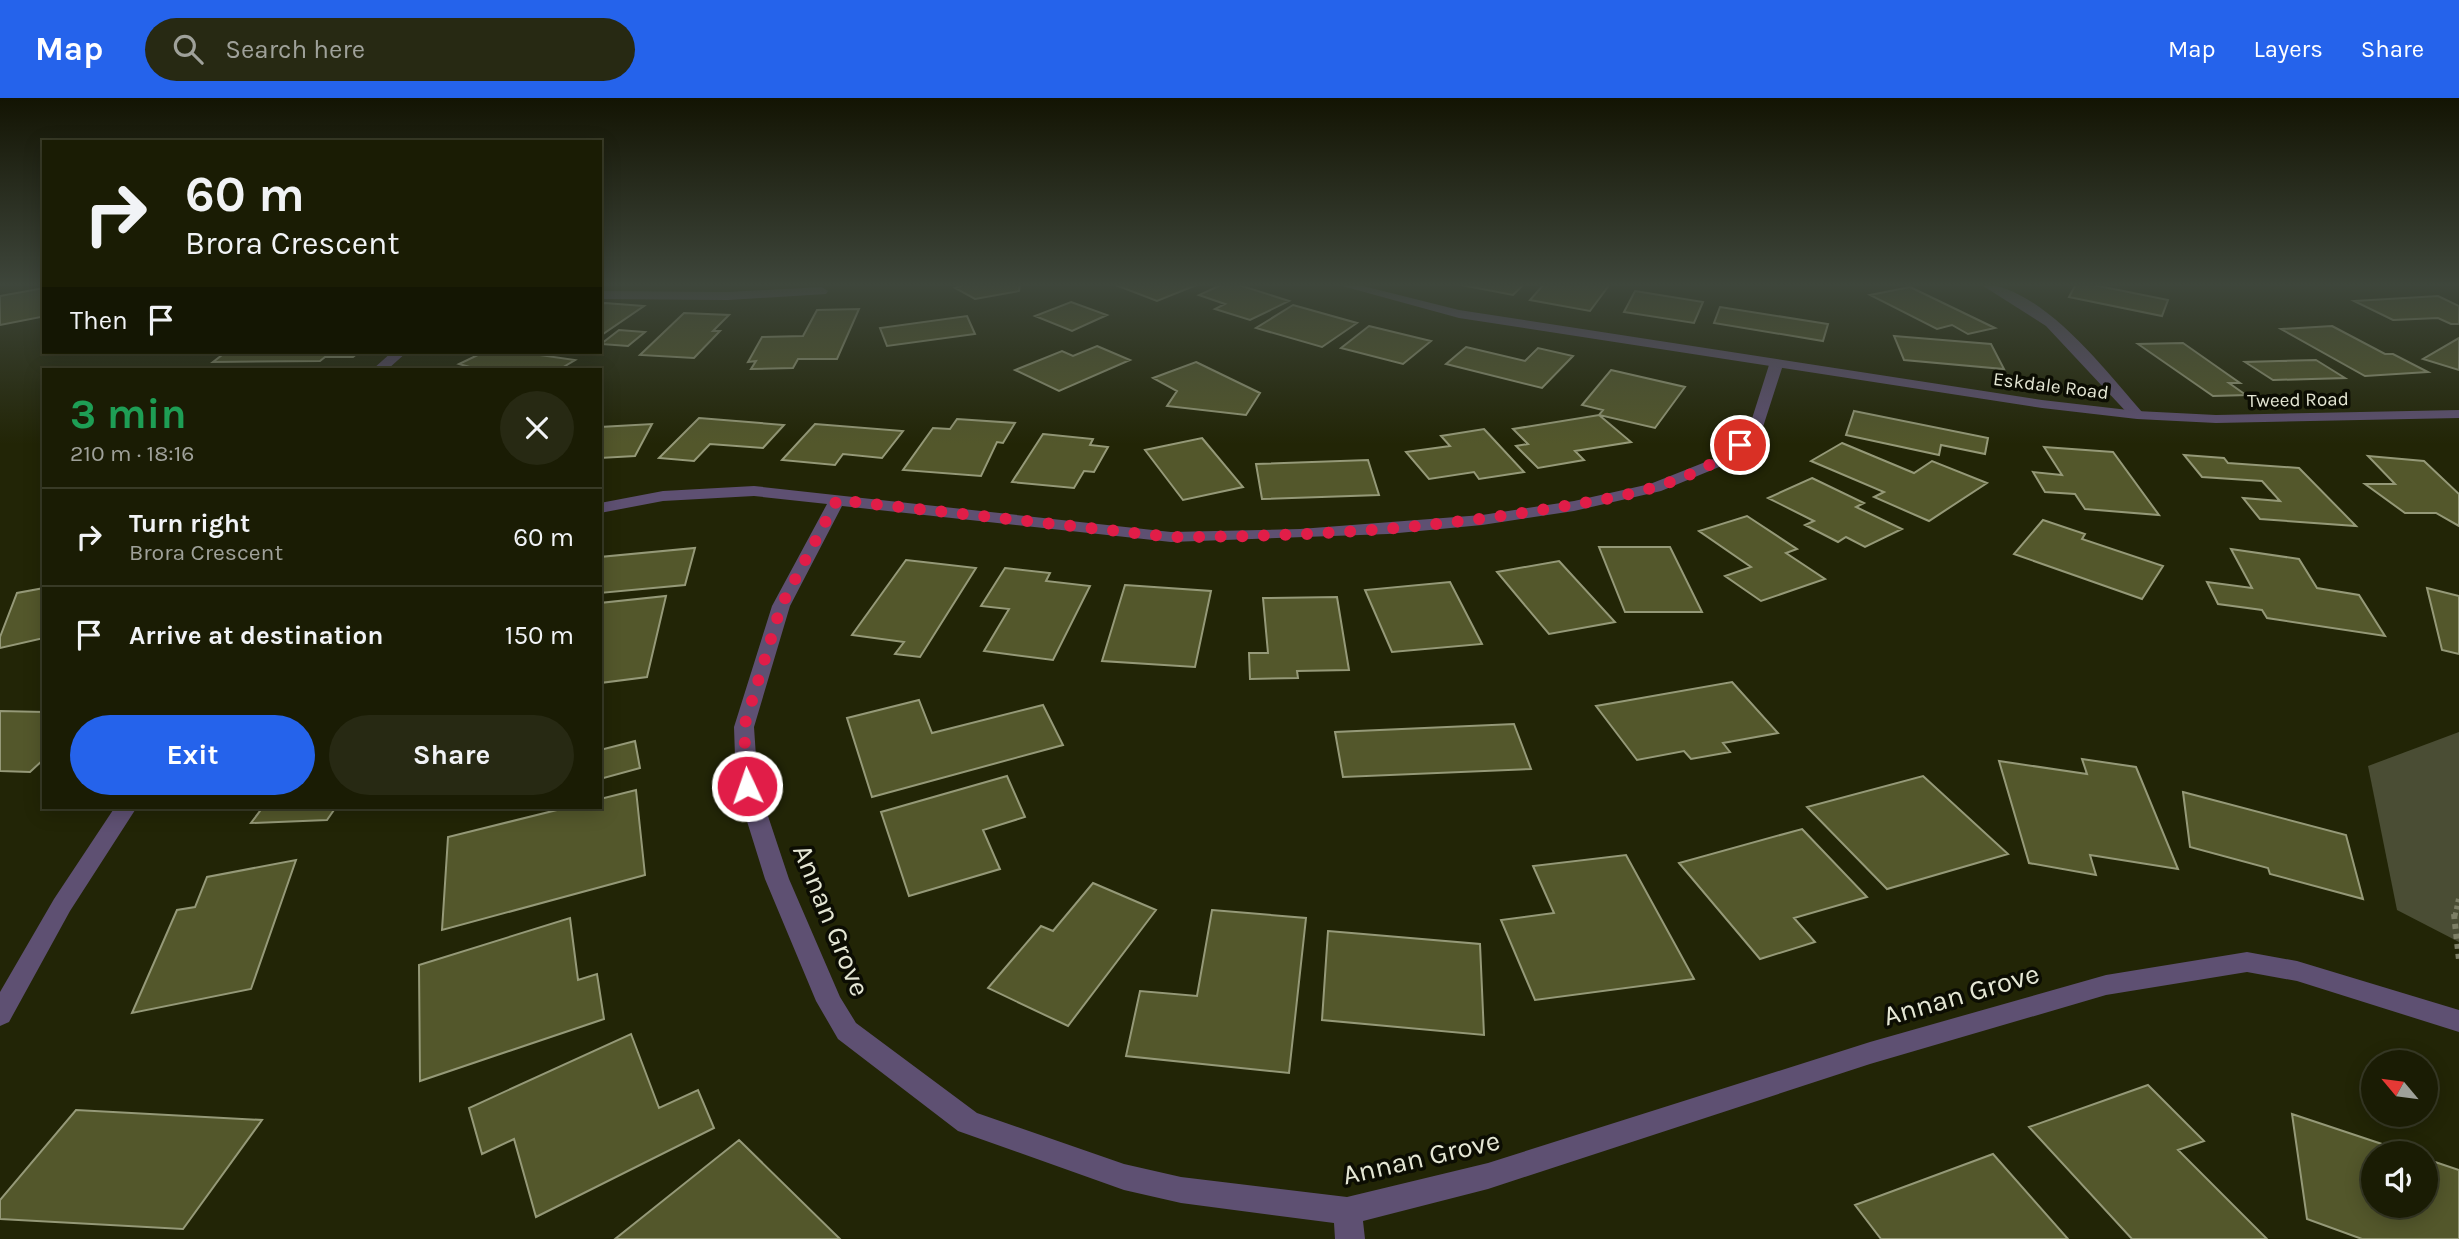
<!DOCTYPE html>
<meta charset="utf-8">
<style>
:root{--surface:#1a1c04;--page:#272913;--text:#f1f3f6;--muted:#9fa19a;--line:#383a26;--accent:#2563eb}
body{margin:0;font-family:Karla,sans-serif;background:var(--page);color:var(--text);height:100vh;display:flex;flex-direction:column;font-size:26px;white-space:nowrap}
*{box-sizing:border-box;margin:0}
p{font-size:23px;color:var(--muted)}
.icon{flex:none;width:38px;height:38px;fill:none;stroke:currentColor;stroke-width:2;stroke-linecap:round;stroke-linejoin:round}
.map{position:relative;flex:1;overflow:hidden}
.drawer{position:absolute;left:42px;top:270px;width:560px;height:441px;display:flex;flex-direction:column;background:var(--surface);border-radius:0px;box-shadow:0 4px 18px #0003,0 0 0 2px var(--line)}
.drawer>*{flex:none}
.hud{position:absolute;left:42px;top:42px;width:560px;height:214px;border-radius:0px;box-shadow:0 4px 18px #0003,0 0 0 2px var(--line);background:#1a1c04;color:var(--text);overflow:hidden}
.needle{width:46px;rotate:299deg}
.tools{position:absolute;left:2361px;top:952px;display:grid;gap:14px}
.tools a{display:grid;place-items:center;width:77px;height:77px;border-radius:50%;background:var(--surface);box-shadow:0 4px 18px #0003,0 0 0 2px var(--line);font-size:35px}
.pin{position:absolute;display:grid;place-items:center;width:60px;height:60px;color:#fff;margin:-30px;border:4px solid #fff;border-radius:50%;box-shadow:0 2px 7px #0007}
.me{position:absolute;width:77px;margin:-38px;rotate:357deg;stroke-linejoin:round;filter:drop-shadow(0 0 5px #0008)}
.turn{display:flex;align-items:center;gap:24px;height:147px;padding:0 28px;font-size:32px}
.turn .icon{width:91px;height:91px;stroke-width:2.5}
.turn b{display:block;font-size:49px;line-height:60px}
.then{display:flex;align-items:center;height:66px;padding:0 28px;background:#0003;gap:14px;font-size:26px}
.round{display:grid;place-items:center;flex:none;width:74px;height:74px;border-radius:37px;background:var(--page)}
.overview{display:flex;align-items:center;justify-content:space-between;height:119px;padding:0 28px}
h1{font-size:42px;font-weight:700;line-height:52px;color:#1e9e55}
.button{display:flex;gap:14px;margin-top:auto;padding:14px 28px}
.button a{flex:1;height:80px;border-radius:42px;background:var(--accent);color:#fff;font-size:28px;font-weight:700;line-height:80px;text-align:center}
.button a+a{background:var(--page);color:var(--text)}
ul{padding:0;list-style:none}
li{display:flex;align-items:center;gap:21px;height:98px;padding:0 28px;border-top:2px solid var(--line)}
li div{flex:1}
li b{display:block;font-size:26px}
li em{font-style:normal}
header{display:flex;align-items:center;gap:42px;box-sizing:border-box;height:98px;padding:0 35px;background:var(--accent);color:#fff}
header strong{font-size:33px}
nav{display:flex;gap:38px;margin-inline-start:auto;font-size:24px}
.search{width:490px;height:63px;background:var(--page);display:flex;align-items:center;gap:18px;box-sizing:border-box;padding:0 24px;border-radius:38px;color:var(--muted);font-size:26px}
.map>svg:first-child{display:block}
.green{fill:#4a4d34}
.building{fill:#53572b;stroke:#959978;stroke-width:2}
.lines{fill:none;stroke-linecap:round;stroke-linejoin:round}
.path-far1{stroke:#7c7e65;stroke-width:5;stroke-dasharray:3.5 3.5;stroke-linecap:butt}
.path{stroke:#7c7e65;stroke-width:6;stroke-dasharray:5 5;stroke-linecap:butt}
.service{fill:#5e5072;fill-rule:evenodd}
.minor{fill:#5e5072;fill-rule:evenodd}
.tertiary{fill:#5e5072;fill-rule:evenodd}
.route{stroke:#e11d48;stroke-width:12;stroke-dasharray:0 21.6}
.labels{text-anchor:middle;stroke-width:7;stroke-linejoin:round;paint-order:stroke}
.far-street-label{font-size:19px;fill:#e5e7d5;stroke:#0c0d03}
.near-street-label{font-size:28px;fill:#e5e7d5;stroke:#0c0d03}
</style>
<header>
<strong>Map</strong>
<div class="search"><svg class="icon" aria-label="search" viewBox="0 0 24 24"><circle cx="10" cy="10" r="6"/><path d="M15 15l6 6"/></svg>Search here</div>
<nav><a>Map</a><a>Layers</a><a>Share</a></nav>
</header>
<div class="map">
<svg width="2459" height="1141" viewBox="0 0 2459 1141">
<rect width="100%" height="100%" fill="#222506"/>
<path class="green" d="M 2459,634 L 2459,844 L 2397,812 L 2368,668 Z"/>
<path class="building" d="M 965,186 L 1020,186 L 1019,193 L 975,201 L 955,190 Z
M 1113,186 L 1199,186 L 1157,203 Z
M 1223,186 L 1236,186 L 1289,203 L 1250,222 L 1215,211 L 1225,206 L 1199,197 Z
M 1456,186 L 1524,186 L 1513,197 Z
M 1544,186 L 1610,186 L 1590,213 L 1530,202 Z
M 2076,186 L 2089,186 L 2168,202 L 2162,218 L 2069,199 Z
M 1910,189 L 1995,230 L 1968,236 L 1952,227 L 1937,231 L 1870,197 Z
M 44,190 L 41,219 L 0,227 L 0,198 Z
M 1635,193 L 1703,204 L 1694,225 L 1624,214 Z
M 2438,198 L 2459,208 L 2459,226 L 2451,226 L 2438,220 L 2393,222 L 2354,203 Z
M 1071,204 L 1107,217 L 1072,233 L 1035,218 Z
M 605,205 L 644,208 L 600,238 L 600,206 Z
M 1293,207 L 1357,225 L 1322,249 L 1256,230 Z
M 1720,209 L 1828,226 L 1823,243 L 1714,225 Z
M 859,211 L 837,261 L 798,261 L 793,270 L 751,271 L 756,263 L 748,264 L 762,239 L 803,238 L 817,212 Z
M 684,215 L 729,217 L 713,233 L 720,233 L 694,260 L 640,257 Z
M 967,218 L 975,236 L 887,248 L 880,230 Z
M 1369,228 L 1431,243 L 1403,266 L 1341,250 Z
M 2332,228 L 2385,256 L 2393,256 L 2428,274 L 2365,278 L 2281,231 Z
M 619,232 L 645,234 L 628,248 L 601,246 Z
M 1894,238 L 1991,246 L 2004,271 L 1904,262 Z
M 2459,240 L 2459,272 L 2423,261 Z
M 2183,245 L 2240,285 L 2229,285 L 2246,297 L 2213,298 L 2138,246 Z
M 1097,248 L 1130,262 L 1059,293 L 1015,272 L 1062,253 L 1073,258 Z
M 1466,249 L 1525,263 L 1538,250 L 1573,258 L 1542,290 L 1446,266 Z
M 226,254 L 359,254 L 353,259 L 325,259 L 320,263 L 213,264 Z
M 484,254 L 519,254 L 575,262 L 560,271 L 477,271 L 459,266 Z
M 2316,262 L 2345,280 L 2273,282 L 2245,264 Z
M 1196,264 L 1260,295 L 1246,317 L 1167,308 L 1177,293 L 1153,280 Z
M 1611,272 L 1685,289 L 1655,330 L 1599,317 L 1603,312 L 1582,307 Z
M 1854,313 L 1988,340 L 1985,356 L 1941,347 L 1939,357 L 1846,337 Z
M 1599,317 L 1631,344 L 1575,353 L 1584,362 L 1538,370 L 1516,348 L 1528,346 L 1513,331 Z
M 699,320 L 784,327 L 763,350 L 710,346 L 694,363 L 659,360 Z
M 957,321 L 1015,325 L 1003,345 L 997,344 L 981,378 L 903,372 L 933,330 L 950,331 Z
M 652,326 L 635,358 L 600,360 L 600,329 Z
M 815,326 L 903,333 L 882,360 L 843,356 L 835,367 L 782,362 Z
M 1484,331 L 1524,374 L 1479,381 L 1474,374 L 1429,381 L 1406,354 L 1450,348 L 1441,338 Z
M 1043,336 L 1093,341 L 1090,347 L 1108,349 L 1094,374 L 1084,373 L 1074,390 L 1012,384 Z
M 1202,340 L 1243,389 L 1183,402 L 1145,352 Z
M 1842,345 L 1914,375 L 1932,363 L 1987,385 L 1929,423 L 1874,399 L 1884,394 L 1811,363 Z
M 2044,349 L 2113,354 L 2159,417 L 2085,411 L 2075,396 L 2045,394 L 2033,374 L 2062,377 Z
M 2184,357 L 2224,360 L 2228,365 L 2299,370 L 2356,428 L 2260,421 L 2243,400 L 2280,403 L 2262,383 L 2202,379 Z
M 2368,358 L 2424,363 L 2459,396 L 2459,428 L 2436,415 L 2405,415 L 2365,386 L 2395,386 Z
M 1368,362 L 1379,397 L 1262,401 L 1256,366 Z
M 1812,380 L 1864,405 L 1856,409 L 1902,431 L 1865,449 L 1846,439 L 1838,444 L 1805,427 L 1814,423 L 1768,400 Z
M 1747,418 L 1797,451 L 1786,455 L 1825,481 L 1761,503 L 1725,478 L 1751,469 L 1699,433 Z
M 2043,422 L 2085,436 L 2082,441 L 2163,468 L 2142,501 L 2014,456 Z
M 1599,449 L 1670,449 L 1702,514 L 1625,514 Z
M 695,450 L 685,487 L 600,495 L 600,459 Z
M 2231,451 L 2299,461 L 2317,490 L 2359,497 L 2385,538 L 2267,520 L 2262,512 L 2218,506 L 2207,484 L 2252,490 Z
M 906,462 L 976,470 L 920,559 L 895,556 L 904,544 L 852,537 Z
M 1559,463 L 1615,524 L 1549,536 L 1497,474 Z
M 1005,470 L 1050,475 L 1046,483 L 1090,488 L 1053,562 L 984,553 L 1009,511 L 981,508 Z
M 1450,484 L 1482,546 L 1392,554 L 1365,492 Z
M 1125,487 L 1211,493 L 1195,569 L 1102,563 Z
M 44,490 L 44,540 L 0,550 L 0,539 L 17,495 Z
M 2427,490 L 2459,498 L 2459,556 L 2442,552 Z
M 666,498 L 647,579 L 600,585 L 600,505 Z
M 1337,499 L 1349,572 L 1297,573 L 1298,580 L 1250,581 L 1249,555 L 1268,555 L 1263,500 Z
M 1732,584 L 1778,635 L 1723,645 L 1730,654 L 1691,661 L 1684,653 L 1637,662 L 1596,608 Z
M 919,602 L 932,635 L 1043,607 L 1063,647 L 872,699 L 847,620 Z
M 0,613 L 44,614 L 44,661 L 30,674 L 0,673 Z
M 1514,626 L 1531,671 L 1343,679 L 1335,634 Z
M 635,643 L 640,670 L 600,681 L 600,652 Z
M 2082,661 L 2136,669 L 2178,771 L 2090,757 L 2096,777 L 2029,765 L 1999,663 L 2087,676 Z
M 1007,678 L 1025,719 L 983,732 L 1000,771 L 909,798 L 881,714 Z
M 1923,678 L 2008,756 L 1887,791 L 1807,709 Z
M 636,692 L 645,777 L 442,832 L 448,739 L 569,709 L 600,709 L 600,701 Z
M 2183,694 L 2346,737 L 2363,801 L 2270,776 L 2268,770 L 2190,749 Z
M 263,709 L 336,709 L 327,722 L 251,725 Z
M 1802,731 L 1867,799 L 1794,820 L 1815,844 L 1760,861 L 1679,765 Z
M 1626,757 L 1694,881 L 1535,902 L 1501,822 L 1554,815 L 1533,768 Z
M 296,762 L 251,891 L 132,915 L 177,812 L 195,809 L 207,779 Z
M 1093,785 L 1156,812 L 1068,928 L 988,890 L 1041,828 L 1053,833 Z
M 1212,812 L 1306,820 L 1289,975 L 1126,958 L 1140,893 L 1197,898 Z
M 570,820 L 578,882 L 597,876 L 604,921 L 420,983 L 419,867 Z
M 1328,833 L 1480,846 L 1484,937 L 1322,922 Z
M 631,936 L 659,1010 L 698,992 L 714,1030 L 536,1119 L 514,1041 L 482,1056 L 469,1010 Z
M 2148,987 L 2204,1043 L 2178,1052 L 2267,1141 L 2132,1141 L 2029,1029 Z
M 76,1012 L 262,1022 L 183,1131 L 0,1121 L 0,1102 Z
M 2292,1016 L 2409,1055 L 2373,1055 L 2373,1108 L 2426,1108 L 2426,1061 L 2459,1072 L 2459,1141 L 2362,1141 L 2307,1121 Z
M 739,1042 L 840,1141 L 615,1141 Z
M 1993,1056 L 2068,1141 L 1881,1141 L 1855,1107 Z"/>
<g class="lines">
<path class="path-far1" d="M 2455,818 L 2459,798"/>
<path class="path" d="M 2454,816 L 2459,862"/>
<path class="service" d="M 822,189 L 828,193 L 826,196 L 728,202 L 600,201 L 600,193 L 728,194 Z"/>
<path class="minor" d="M 1980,186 C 2040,186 2105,272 2142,314 L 2142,320 L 2132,320 L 2046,228 Z
M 392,254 L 407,254 L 388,271 L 373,271 Z
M 1776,263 L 1783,267 L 1762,332 L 1724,367 L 1661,393 L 1574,413 L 1482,427 L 1388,436 L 1171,444 L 842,408 L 790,508 L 754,629 L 758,688 L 789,781 L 840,899 L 856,925 L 977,1015 L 1124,1066 L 1181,1079 L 1347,1099 L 1488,1065 L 1870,944 L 2106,877 L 2247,854 L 2297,863 L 2459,912 L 2459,934 L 2297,883 L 2247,874 L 2106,897 L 1870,966 L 1488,1091 L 1363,1123 L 1365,1141 L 1335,1141 L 1334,1125 L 1181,1105 L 1124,1092 L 958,1033 L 838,941 L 816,903 L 765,781 L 736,688 L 734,629 L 772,508 L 827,406 L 754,398 L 663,403 L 600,415 L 600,405 L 663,393 L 754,388 L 1171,434 L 1300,431 L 1482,417 L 1574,403 L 1650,386 L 1713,361 L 1749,330 L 1769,267 Z
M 115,709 L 137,709 L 70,813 L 9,924 L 0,928 L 0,894 L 54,801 Z"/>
<path class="tertiary" d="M 1335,186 L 1355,186 L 1459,212 L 2042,302 L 2137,313 L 2216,317 L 2459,312 L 2459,320 L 2216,325 L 2137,321 L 2042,310 L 1459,220 Z"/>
</g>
<linearGradient id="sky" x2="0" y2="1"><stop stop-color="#131403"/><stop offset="0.54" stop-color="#3e463b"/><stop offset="1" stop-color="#3e463b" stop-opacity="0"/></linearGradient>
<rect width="2459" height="346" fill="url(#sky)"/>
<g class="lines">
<path class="route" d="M 747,688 L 744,629 L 781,508 L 837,402 L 1171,439 C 1297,439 1421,432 1546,411 C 1614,400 1683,391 1740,347"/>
</g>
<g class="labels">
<g class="far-street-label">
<text transform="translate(2051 287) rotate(7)" y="7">Eskdale Road</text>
<text transform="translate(2298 301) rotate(-1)" y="7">Tweed Road</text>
</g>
<g class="near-street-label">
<text transform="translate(832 822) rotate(68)" y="10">Annan Grove</text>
<text transform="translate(1961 896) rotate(-16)" y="10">Annan Grove</text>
<text transform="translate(1421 1059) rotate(-13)" y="10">Annan Grove</text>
</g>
</g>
</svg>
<div class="tools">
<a><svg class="needle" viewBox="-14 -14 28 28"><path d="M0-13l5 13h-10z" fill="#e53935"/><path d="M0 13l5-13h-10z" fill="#9fa19a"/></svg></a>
<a><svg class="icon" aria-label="sound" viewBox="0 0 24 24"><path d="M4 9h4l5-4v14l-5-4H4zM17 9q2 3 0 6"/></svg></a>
</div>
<div class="pin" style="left:1740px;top:347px;background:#d93025"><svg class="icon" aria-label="arrive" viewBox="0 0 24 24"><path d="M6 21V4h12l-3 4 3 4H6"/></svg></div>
<svg class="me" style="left:747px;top:688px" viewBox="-20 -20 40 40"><circle r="17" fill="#e11d48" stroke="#fff" stroke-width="3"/><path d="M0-11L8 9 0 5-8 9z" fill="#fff"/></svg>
<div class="hud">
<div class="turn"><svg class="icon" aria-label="right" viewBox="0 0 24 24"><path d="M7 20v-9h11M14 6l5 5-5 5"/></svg><div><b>60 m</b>Brora Crescent</div></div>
<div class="then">Then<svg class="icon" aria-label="arrive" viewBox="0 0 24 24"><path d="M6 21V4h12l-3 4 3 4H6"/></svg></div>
</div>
<section class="drawer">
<div class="overview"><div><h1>3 min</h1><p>210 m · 18:16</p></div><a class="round"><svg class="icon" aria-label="close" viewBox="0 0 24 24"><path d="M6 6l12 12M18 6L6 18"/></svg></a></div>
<ul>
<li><svg class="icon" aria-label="right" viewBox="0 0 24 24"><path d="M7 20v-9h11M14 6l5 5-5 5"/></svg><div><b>Turn right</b><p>Brora Crescent</p></div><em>60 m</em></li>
<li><svg class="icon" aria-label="arrive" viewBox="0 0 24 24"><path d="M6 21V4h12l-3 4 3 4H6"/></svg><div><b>Arrive at destination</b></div><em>150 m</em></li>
</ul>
<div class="button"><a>Exit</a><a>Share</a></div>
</section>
</div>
